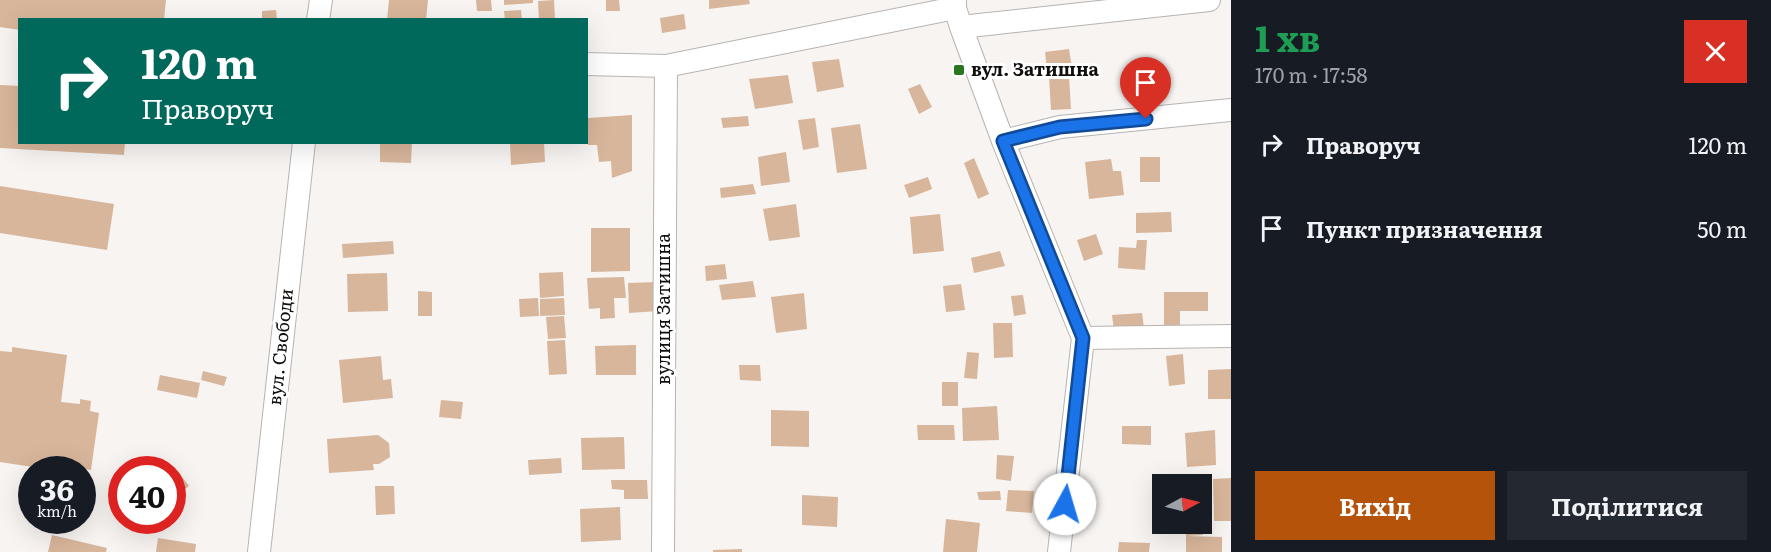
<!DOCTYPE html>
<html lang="uk">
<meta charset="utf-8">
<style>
:root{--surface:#171b24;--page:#242831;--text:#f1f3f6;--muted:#9ea1a6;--accent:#b45309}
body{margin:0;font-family:Literata,serif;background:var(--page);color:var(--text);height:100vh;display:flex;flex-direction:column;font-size:22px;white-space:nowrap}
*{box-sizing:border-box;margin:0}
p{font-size:20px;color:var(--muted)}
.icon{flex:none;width:33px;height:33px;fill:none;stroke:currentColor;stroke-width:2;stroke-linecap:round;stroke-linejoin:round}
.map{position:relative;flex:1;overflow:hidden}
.panel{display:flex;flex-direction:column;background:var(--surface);width:540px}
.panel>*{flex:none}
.banner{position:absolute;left:18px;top:18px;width:570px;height:126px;border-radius:0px;box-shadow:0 6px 24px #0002;background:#00695c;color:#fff;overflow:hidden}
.needle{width:39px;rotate:83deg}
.buttons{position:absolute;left:1152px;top:474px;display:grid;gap:12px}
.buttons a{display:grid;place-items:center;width:60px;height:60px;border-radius:0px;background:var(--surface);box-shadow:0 6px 24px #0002;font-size:30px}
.speed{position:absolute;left:18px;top:456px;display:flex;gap:12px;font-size:30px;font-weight:700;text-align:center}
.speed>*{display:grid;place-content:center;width:78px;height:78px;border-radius:50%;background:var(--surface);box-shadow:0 6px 24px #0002;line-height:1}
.speed small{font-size:15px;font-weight:400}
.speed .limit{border:9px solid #d22;background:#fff;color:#111}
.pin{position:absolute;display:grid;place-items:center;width:51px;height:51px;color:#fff;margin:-62px -26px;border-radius:50% 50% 50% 0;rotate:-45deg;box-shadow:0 0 6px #0007}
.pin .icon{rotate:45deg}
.me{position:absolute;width:66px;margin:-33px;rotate:6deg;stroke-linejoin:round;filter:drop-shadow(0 0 4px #0008)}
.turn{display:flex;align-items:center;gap:21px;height:126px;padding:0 24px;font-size:27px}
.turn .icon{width:78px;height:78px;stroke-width:2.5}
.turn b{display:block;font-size:42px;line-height:51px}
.round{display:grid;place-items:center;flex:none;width:63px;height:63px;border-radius:0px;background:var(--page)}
.summary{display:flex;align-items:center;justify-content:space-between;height:102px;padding:0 24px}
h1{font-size:36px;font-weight:700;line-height:45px;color:#1e9e55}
.cta{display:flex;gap:12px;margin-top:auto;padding:12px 24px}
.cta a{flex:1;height:69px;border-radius:0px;background:var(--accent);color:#fff;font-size:24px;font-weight:700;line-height:69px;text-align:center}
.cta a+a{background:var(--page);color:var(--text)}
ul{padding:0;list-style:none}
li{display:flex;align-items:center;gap:18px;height:84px;padding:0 24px}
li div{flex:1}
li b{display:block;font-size:22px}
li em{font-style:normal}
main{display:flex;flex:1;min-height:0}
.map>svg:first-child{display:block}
.building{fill:#d8b69b}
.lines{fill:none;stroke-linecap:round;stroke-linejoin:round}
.minor-casing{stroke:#b6b4b2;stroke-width:24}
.minor{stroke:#fff;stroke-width:22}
.route-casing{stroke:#114b97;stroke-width:15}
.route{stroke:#1a73e8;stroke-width:10}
.poi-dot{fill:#28761e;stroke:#fff;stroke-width:2}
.labels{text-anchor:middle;stroke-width:6;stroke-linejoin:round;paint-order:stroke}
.poi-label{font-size:18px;font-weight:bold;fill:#100f0e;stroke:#fff;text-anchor:start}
.street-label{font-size:18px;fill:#100f0e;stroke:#fff}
</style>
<main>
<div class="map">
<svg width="1231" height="552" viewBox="0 0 1231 552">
<rect width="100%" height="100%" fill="#f7f4f2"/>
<path class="building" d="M 0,0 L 166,0 L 164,20 L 20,20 L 20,30 L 0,27 Z
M 389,0 L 428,0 L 426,20 L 387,20 Z
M 476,0 L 491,0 L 492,11 L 477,11 Z
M 504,0 L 533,0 L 533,3 L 504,5 Z
M 554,0 L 555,20 L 539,20 L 538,1 Z
M 606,0 L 619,0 L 620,11 L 606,11 Z
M 709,0 L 749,0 L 750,4 L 709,9 Z
M 276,10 L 277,20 L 262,20 L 262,11 Z
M 521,10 L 522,20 L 505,20 L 504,11 Z
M 684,14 L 686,29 L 662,33 L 660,18 Z
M 1069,49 L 1072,68 L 1047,71 L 1045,52 Z
M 839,59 L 844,87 L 817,92 L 812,62 Z
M 788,75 L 793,103 L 755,109 L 749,79 Z
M 1069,76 L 1071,109 L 1051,110 L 1049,77 Z
M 920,84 L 932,107 L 919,114 L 908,89 Z
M 0,85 L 20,86 L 20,142 L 125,142 L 124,155 L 0,148 Z
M 632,115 L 632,171 L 612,178 L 611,161 L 599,162 L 597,145 L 588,145 L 588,118 Z
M 748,116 L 749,126 L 723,128 L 721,118 Z
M 815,118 L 819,147 L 803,150 L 798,120 Z
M 860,124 L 867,169 L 837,173 L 831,128 Z
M 380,142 L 412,142 L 411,163 L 380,162 Z
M 510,142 L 544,142 L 545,162 L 511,165 Z
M 786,152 L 790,182 L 761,186 L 758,157 Z
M 1140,157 L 1160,157 L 1160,182 L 1140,182 Z
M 974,158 L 989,194 L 978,199 L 964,163 Z
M 1111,159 L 1113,171 L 1121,171 L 1124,195 L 1089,199 L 1085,162 Z
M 928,177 L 932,189 L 909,198 L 904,185 Z
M 753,184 L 756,194 L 721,198 L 720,188 Z
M 0,186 L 114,204 L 107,250 L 0,233 Z
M 796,204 L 800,237 L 769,241 L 763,209 Z
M 1171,212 L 1172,232 L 1136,233 L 1136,213 Z
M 940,214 L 944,251 L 913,254 L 910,217 Z
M 591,228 L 630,228 L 630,271 L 591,272 Z
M 1096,234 L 1103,254 L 1084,261 L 1077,240 Z
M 1137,240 L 1147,240 L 1145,270 L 1118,268 L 1119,247 L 1136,248 Z
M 393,241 L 394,254 L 343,258 L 342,244 Z
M 1000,251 L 1005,266 L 974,273 L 971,258 Z
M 725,264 L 727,279 L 706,281 L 705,266 Z
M 563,272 L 564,296 L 540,298 L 539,273 Z
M 387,273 L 388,311 L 348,312 L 347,274 Z
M 624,277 L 626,298 L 614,298 L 615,318 L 600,319 L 600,308 L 589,309 L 587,278 Z
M 753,281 L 756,297 L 722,300 L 719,285 Z
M 657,282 L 658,311 L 629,313 L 628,283 Z
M 961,284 L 965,310 L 946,312 L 943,286 Z
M 418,291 L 432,292 L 432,316 L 418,316 Z
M 1164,292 L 1208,292 L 1208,311 L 1180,311 L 1180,326 L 1164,326 Z
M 804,293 L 807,329 L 776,333 L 771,297 Z
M 1023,295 L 1026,314 L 1014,316 L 1011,296 Z
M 538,298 L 539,316 L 520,317 L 519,299 Z
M 564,298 L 565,315 L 540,316 L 540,299 Z
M 1142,313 L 1144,328 L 1114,331 L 1112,315 Z
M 564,316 L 566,338 L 548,339 L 546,317 Z
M 993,323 L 1012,323 L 1013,357 L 994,358 Z
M 565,340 L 567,374 L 549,375 L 547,341 Z
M 636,345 L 636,375 L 596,375 L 595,346 Z
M 12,347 L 67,355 L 61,402 L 80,404 L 80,399 L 91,401 L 90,411 L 99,413 L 91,470 L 76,468 L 76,470 L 52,470 L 0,462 L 0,351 L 12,352 Z
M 967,352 L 979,353 L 977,379 L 964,378 Z
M 1183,354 L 1185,384 L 1169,386 L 1166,356 Z
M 381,356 L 383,380 L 391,379 L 393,398 L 343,403 L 339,360 Z
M 739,365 L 760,365 L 761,381 L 740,380 Z
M 1231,369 L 1231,399 L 1208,399 L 1208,370 Z
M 203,371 L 227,377 L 224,386 L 201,380 Z
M 160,375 L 200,383 L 197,398 L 157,390 Z
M 942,382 L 958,382 L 958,406 L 942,406 Z
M 441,400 L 463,402 L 461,419 L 439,417 Z
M 997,406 L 999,440 L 963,441 L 962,408 Z
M 771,410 L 809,411 L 809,447 L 771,446 Z
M 917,425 L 954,425 L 955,440 L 918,440 Z
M 1122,426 L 1151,426 L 1151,445 L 1122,444 Z
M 1215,430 L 1216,465 L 1187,467 L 1185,433 Z
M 378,435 L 389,443 L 390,457 L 379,464 L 373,464 L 374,470 L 329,473 L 327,439 Z
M 624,437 L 625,469 L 582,470 L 581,438 Z
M 997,455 L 1014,456 L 1011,481 L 996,479 Z
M 561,458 L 562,473 L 529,475 L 528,460 Z
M 177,470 L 189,486 L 172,499 L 172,473 Z
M 1231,478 L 1231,521 L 1214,521 L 1213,479 Z
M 611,480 L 647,480 L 648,499 L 624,499 L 624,490 L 612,489 Z
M 375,486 L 394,486 L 395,514 L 376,515 Z
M 1008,490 L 1034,491 L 1032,513 L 1006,511 Z
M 1000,491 L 1001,500 L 979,500 L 977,492 Z
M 802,495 L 838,497 L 837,527 L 802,525 Z
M 620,507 L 621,540 L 581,542 L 580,509 Z
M 946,519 L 980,523 L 977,552 L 943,552 Z
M 1186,524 L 1203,524 L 1203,535 L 1186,536 Z
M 52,535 L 107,548 L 106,552 L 48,552 Z
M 1186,536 L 1222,537 L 1222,552 L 1186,552 Z
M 158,538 L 196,544 L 195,552 L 156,552 Z
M 1119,542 L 1150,543 L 1149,552 L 1118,552 Z
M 742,549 L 742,552 L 713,552 L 713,550 Z"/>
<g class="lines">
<defs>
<path id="minor" d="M 955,0 L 955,8 L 961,27 L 1003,141 L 1083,338 L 1059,552
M 318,20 L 321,0
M 961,27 L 1209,0
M 586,64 L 666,66 L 955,8
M 1003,141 L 1060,127 L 1231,110
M 1083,338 L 1231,336
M 259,552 L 304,142
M 663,552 L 666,66"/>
</defs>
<use href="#minor" class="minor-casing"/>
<use href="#minor" class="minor"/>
</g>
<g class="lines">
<defs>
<path id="route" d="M 1065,504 L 1083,338 L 1003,141 L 1060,127 L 1146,119"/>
</defs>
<use href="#route" class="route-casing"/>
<use href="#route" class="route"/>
</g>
<rect class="poi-dot" x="953" y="64" width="12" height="12" rx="3"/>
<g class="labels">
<g class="poi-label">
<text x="971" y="76">вул. Затишна</text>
</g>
<g class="street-label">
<text transform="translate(664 309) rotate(-90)" y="6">вулиця Затишна</text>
<text transform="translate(281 347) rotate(-84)" y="6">вул. Свободи</text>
</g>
</g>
</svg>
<div class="buttons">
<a><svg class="needle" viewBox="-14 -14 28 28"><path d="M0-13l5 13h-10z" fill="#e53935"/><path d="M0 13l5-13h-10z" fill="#9ea1a6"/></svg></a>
</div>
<div class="speed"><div>36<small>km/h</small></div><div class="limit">40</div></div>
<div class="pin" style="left:1146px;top:119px;background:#d93025"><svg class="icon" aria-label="arrive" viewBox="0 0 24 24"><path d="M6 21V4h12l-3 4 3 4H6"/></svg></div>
<svg class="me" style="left:1065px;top:504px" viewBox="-20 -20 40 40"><circle r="19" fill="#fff"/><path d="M0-13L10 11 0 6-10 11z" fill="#1a73e8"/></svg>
<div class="banner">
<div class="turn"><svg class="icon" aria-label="right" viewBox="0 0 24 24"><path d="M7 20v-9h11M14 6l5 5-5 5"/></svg><div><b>120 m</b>Праворуч</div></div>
</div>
</div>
<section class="panel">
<div class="summary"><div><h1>1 хв</h1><p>170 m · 17:58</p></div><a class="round" style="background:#d93025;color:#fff"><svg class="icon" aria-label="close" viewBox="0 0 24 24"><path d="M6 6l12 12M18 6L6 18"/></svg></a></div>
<ul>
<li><svg class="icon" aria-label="right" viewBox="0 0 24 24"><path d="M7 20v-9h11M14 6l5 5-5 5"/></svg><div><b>Праворуч</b></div><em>120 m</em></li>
<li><svg class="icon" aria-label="arrive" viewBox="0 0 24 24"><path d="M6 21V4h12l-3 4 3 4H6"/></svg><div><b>Пункт призначення</b></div><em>50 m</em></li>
</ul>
<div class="cta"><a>Вихід</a><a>Поділитися</a></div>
</section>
</main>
